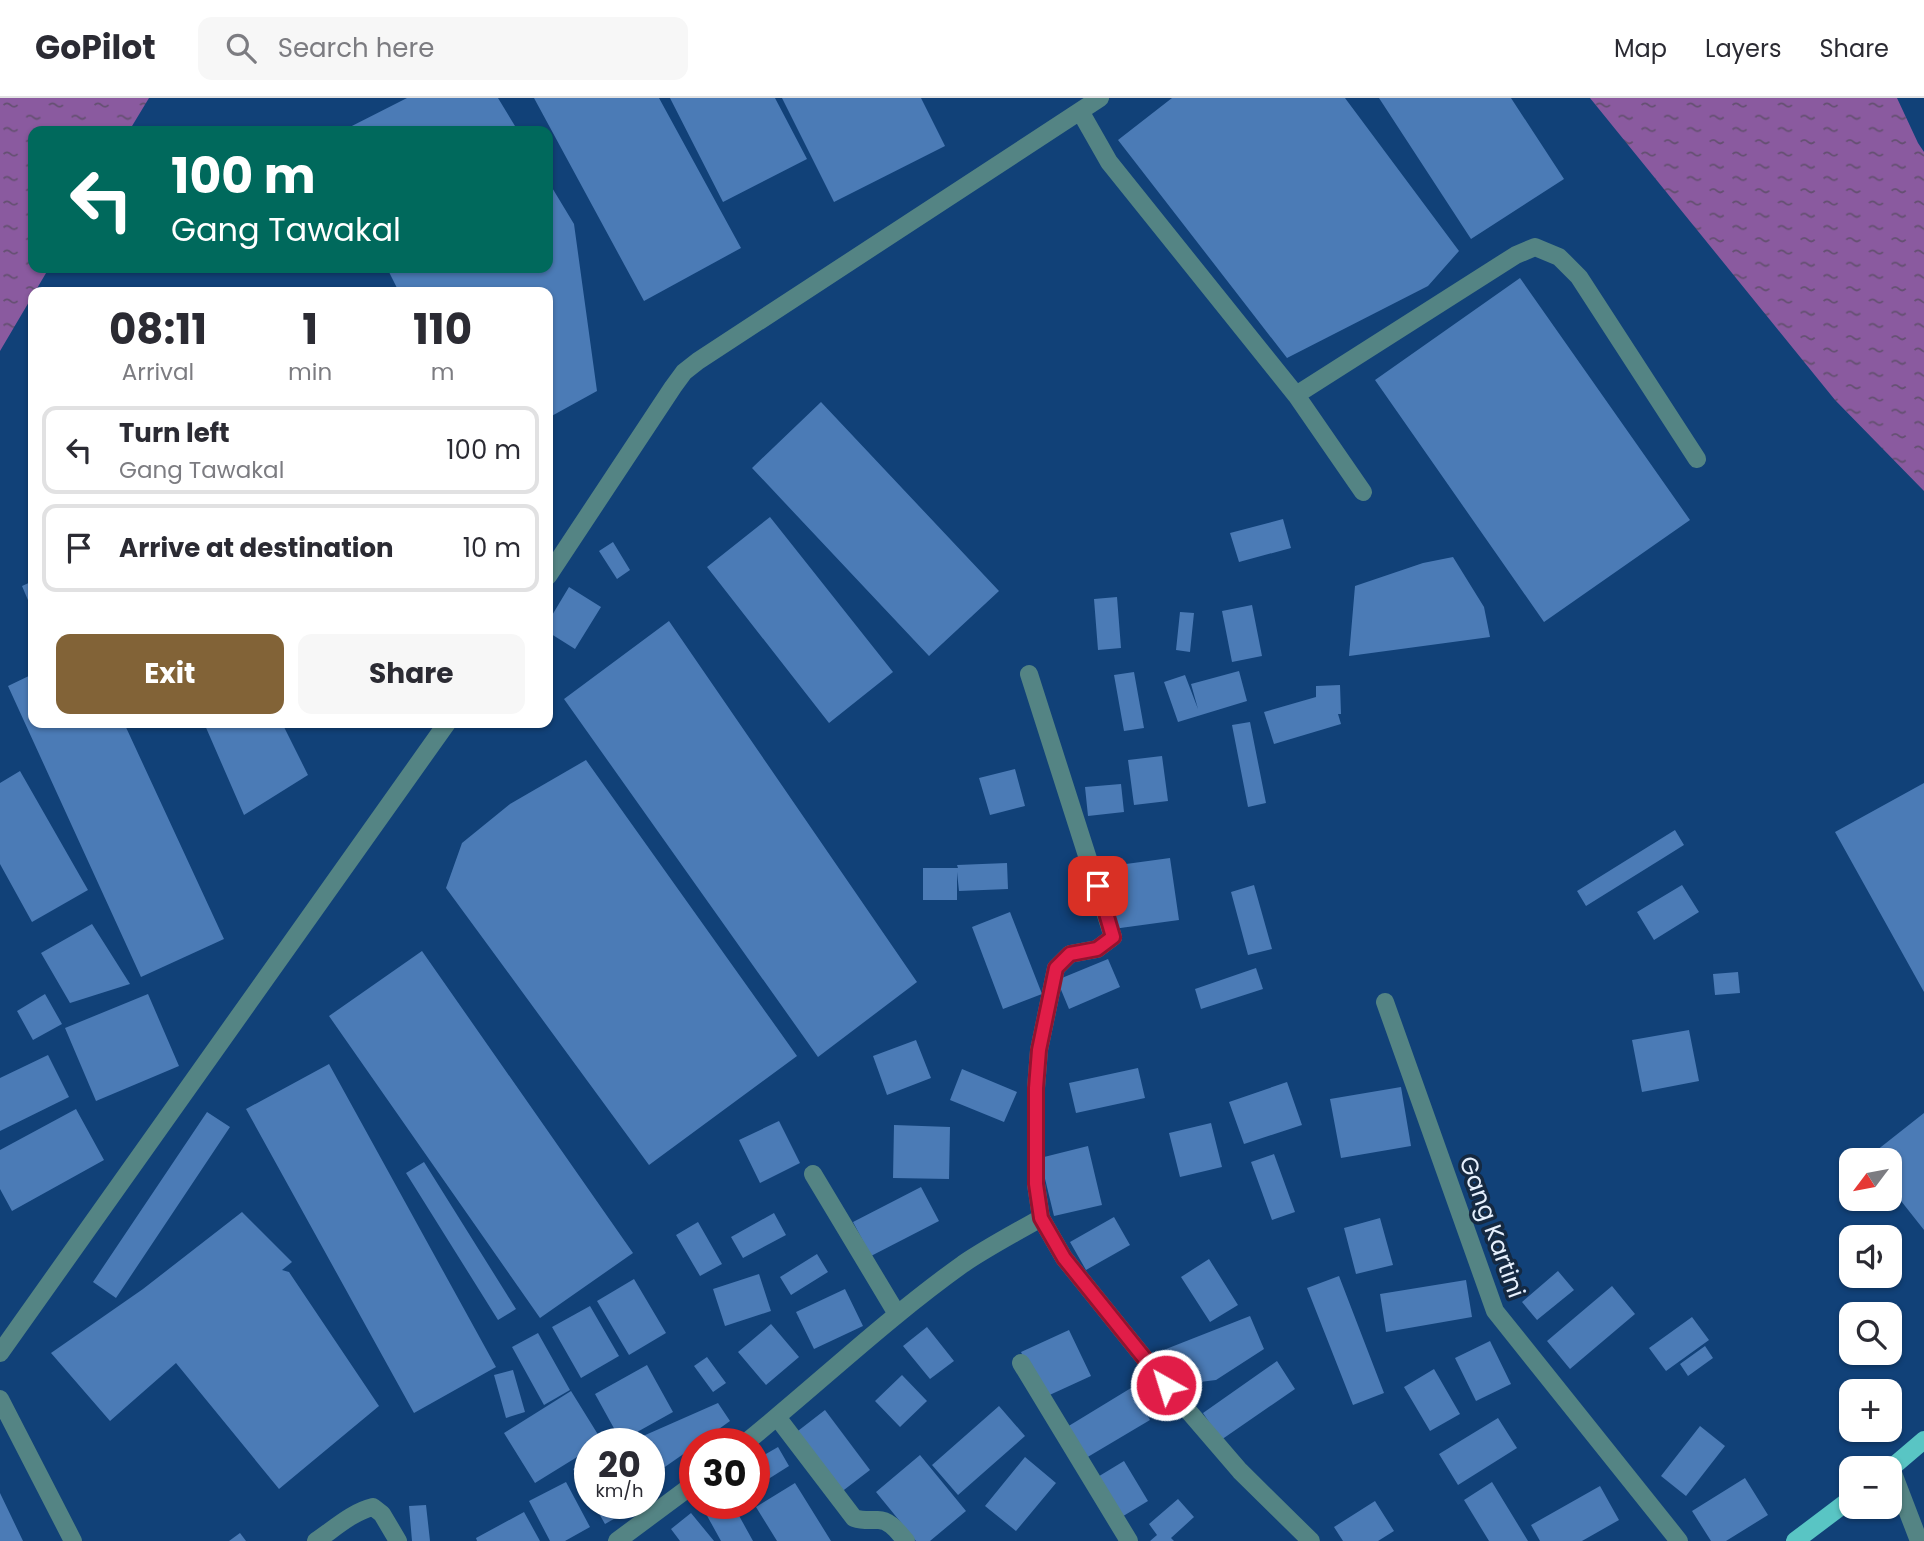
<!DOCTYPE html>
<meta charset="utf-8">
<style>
:root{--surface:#fff;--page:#f7f7f7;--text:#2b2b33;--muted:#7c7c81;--line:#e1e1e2;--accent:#826337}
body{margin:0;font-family:Poppins,sans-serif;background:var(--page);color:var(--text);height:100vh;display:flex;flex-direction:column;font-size:26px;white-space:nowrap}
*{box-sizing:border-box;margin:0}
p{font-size:23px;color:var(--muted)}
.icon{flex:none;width:38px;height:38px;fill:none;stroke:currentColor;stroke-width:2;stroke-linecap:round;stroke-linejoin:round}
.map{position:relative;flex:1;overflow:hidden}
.details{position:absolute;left:28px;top:189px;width:525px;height:441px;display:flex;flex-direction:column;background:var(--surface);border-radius:14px;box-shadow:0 2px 5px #0004}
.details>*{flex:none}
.banner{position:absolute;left:28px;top:28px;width:525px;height:147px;border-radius:14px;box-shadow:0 2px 5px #0004;background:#00695c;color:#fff;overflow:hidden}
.needle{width:46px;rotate:238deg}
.buttons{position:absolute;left:1839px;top:1050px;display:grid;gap:14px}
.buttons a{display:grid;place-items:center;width:63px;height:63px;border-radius:14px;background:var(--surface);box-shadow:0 2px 5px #0004;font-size:35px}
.speed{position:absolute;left:574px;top:1330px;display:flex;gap:14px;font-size:35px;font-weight:700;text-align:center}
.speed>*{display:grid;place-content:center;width:91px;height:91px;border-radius:50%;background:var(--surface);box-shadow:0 2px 5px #0004;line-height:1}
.speed small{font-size:18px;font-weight:400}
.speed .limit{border:10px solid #d22;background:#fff;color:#111}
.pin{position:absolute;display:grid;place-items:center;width:60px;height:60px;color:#fff;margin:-30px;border-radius:14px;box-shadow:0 4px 10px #0006}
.me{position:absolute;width:77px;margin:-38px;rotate:321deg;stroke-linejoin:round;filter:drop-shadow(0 0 5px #0008)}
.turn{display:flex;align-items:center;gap:24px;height:147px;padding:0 28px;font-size:32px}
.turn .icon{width:91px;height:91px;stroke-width:2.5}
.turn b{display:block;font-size:49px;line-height:60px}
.eta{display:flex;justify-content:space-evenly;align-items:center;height:119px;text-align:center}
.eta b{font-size:42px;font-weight:700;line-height:49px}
.cta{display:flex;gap:14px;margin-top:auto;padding:14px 28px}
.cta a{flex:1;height:80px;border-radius:14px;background:var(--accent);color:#fff;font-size:28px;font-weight:700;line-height:80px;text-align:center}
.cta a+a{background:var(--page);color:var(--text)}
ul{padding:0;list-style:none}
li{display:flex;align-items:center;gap:21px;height:88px;margin:0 14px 10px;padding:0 14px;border:4px solid var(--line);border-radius:14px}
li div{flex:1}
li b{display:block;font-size:26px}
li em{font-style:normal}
header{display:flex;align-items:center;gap:42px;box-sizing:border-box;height:98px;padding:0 35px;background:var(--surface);border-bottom:2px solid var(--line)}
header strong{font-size:33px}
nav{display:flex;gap:38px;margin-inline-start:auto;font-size:24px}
.search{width:490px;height:63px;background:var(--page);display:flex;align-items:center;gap:18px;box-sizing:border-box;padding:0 24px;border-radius:14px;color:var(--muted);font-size:26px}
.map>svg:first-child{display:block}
.water{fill:url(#water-ripples)}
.building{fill:#4b7bb6}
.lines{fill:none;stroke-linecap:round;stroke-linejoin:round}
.minor{stroke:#548484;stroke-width:18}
.major{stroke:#59c5c4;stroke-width:18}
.route-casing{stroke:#92132f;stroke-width:18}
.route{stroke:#e11d48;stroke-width:12}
.labels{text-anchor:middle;stroke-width:7;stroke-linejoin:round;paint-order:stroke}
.street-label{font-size:24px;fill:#e6f0fd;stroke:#152941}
</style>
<header>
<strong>GoPilot</strong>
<div class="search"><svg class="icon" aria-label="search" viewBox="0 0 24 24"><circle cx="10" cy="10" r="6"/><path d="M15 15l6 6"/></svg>Search here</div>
<nav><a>Map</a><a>Layers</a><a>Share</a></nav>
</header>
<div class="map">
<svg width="1924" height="1443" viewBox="0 0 1924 1443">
<defs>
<pattern id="water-ripples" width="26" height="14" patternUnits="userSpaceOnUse" patternTransform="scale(1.75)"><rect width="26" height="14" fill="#8a5a9f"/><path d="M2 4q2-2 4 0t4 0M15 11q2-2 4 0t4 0" fill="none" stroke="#645071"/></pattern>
</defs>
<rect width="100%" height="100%" fill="#114178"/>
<path class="water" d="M 0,0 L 149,0 L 129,33 L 33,33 L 33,170 L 49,170 L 0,253 Z
M 1590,0 L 1897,0 L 1918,45 L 1924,54 L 1924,393 L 1835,302 Z"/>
<path class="building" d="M 407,0 L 498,0 L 518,33 L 342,33 Z
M 534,0 L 659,0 L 741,150 L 644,203 Z
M 670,0 L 775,0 L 807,61 L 723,104 Z
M 782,0 L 921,0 L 945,48 L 834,104 Z
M 1172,0 L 1345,0 L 1459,153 L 1428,188 L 1287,260 L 1118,42 Z
M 1379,0 L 1511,0 L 1564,81 L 1471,141 Z
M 548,83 L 574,126 L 597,293 L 548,320 L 548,194 L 399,194 L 387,170 L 548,170 Z
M 1520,180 L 1690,422 L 1544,524 L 1375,282 Z
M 821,304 L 999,493 L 929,558 L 752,370 Z
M 770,419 L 893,574 L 829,625 L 707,469 Z
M 1283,421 L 1291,450 L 1239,464 L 1230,435 Z
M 613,444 L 630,472 L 617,481 L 599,453 Z
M 1453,459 L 1484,509 L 1490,539 L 1349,558 L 1355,488 L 1423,465 Z
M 33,483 L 33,514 L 22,488 Z
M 569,489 L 601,509 L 575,551 L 548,534 L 548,524 Z
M 1117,499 L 1121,550 L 1098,552 L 1094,501 Z
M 1252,507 L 1262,558 L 1232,564 L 1222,513 Z
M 1180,514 L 1194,515 L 1190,554 L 1176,552 Z
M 669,523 L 917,884 L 818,959 L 564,601 Z
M 1239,573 L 1247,603 L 1178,624 L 1164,584 L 1185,577 L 1198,611 L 1191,586 Z
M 1134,574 L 1144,630 L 1124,633 L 1114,577 Z
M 33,576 L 33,625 L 124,625 L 224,841 L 141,879 L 8,588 Z
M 1340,587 L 1341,616 L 1338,616 L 1341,626 L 1274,646 L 1264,614 L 1316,599 L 1316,588 Z
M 1250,624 L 1266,705 L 1248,709 L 1232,627 Z
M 204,625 L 282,625 L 308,677 L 244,717 Z
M 1162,658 L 1168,703 L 1134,707 L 1128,662 Z
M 586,662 L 797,958 L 649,1067 L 446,790 L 462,745 L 510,706 Z
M 1015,671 L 1025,708 L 990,717 L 979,680 Z
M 20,673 L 88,792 L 32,824 L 0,766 L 0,685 Z
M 1924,685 L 1924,894 L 1835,734 Z
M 1121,686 L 1124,714 L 1088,718 L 1085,689 Z
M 1675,732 L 1684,747 L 1586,808 L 1577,793 Z
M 1170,760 L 1179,822 L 1113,831 L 1104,769 Z
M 1007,765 L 1008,791 L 959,793 L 957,774 L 957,802 L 923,802 L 923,770 L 958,770 L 957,767 Z
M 1254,787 L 1272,851 L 1248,857 L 1231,794 Z
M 1682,787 L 1699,814 L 1654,842 L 1637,814 Z
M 1010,814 L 1042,896 L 1003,911 L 972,829 Z
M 92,826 L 130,886 L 70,905 L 41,855 Z
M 422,853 L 633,1155 L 540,1220 L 329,918 Z
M 1108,861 L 1120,889 L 1069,911 L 1057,882 Z
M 1256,870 L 1263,891 L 1201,911 L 1195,891 Z
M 1738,874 L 1740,895 L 1715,897 L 1713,876 Z
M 45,896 L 62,926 L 33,942 L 17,913 Z
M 148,896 L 179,968 L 96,1003 L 65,930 Z
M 1689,932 L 1699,983 L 1642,994 L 1632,942 Z
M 916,942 L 931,980 L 887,997 L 873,958 Z
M 48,957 L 69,999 L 0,1033 L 0,980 Z
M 329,966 L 496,1269 L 414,1315 L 246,1011 Z
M 1138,970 L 1145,1000 L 1076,1015 L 1069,985 Z
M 962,971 L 1017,994 L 1004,1024 L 950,1002 Z
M 1287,984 L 1302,1027 L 1244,1046 L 1229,1004 Z
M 1401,989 L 1411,1048 L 1341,1060 L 1330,1001 Z
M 76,1011 L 104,1062 L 12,1113 L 0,1091 L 0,1052 Z
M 207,1014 L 230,1029 L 116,1200 L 93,1184 Z
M 1924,1015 L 1924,1132 L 1890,1089 L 1890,1062 L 1869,1062 L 1867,1060 Z
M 779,1023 L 800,1065 L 760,1085 L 739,1042 Z
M 1211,1025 L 1222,1069 L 1180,1079 L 1169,1035 Z
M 894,1027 L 950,1029 L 949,1081 L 893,1080 Z
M 1088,1048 L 1102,1107 L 1054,1118 L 1040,1060 Z
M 1274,1056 L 1295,1114 L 1272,1122 L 1251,1064 Z
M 424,1064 L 516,1211 L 498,1222 L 406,1075 Z
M 921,1089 L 939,1123 L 871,1158 L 853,1124 Z
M 242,1114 L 292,1164 L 282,1172 L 289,1174 L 379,1308 L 279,1391 L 176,1265 L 110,1323 L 51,1255 L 143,1191 Z
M 774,1115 L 786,1137 L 743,1160 L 731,1139 Z
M 1114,1119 L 1130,1147 L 1086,1172 L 1070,1144 Z
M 1380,1120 L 1393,1167 L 1356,1176 L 1344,1130 Z
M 698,1124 L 722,1166 L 700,1178 L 676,1137 Z
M 817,1156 L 828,1174 L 791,1197 L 780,1179 Z
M 1209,1161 L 1238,1207 L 1210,1224 L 1181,1179 Z
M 1558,1173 L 1574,1192 L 1537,1222 L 1522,1204 Z
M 759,1176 L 771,1213 L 725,1228 L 713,1191 Z
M 1339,1178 L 1384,1295 L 1353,1307 L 1307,1190 Z
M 634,1181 L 666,1235 L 629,1257 L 597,1203 Z
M 1466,1182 L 1472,1219 L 1386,1234 L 1380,1196 Z
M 1612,1188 L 1635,1216 L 1570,1271 L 1547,1243 Z
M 845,1191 L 863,1228 L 814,1251 L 796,1214 Z
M 590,1208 L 619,1258 L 581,1280 L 552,1229 Z
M 1250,1218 L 1264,1251 L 1216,1282 L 1175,1287 L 1161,1253 Z
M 1692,1219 L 1709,1242 L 1666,1273 L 1649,1250 Z
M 771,1226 L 799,1259 L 766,1287 L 738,1254 Z
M 927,1229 L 954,1263 L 930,1281 L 903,1248 Z
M 1069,1232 L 1091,1278 L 1043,1300 L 1021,1254 Z
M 538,1235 L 570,1292 L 544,1307 L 512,1249 Z
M 1490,1243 L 1511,1286 L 1476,1303 L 1455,1260 Z
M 1705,1248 L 1713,1260 L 1688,1278 L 1680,1266 Z
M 707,1259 L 726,1285 L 713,1294 L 694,1268 Z
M 1277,1263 L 1295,1291 L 1221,1342 L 1203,1315 Z
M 647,1267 L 673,1314 L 621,1343 L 595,1296 Z
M 1434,1271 L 1460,1316 L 1430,1333 L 1404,1289 Z
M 513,1272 L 525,1314 L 506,1320 L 494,1277 Z
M 902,1277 L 927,1303 L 900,1329 L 875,1303 Z
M 1131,1290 L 1150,1322 L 1086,1360 L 1067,1329 Z
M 571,1293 L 602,1343 L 598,1346 L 590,1346 L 590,1351 L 535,1385 L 504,1335 Z
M 718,1305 L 730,1323 L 698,1346 L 695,1346 L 695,1348 L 649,1380 L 649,1346 L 635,1346 L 634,1342 Z
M 999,1308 L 1025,1338 L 958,1397 L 932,1367 Z
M 825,1312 L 870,1372 L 840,1395 L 794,1336 Z
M 1498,1320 L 1517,1350 L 1458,1387 L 1439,1356 Z
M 1700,1328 L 1725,1348 L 1686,1398 L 1661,1378 Z
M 778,1349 L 789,1368 L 754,1390 L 754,1363 Z
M 920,1357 L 966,1413 L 930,1443 L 916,1443 L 876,1394 Z
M 1025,1359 L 1056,1385 L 1016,1433 L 985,1408 Z
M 590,1361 L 590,1400 L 573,1371 Z
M 1124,1363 L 1148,1403 L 1120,1420 L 1096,1380 Z
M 1745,1380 L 1768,1417 L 1726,1443 L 1711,1443 L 1692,1413 Z
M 566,1384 L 590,1429 L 565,1443 L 550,1443 L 529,1403 Z
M 1492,1384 L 1528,1443 L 1489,1443 L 1464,1402 Z
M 795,1385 L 831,1443 L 777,1443 L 756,1409 Z
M 1600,1388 L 1619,1422 L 1582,1443 L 1540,1443 L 1531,1427 Z
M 0,1395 L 23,1443 L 0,1443 Z
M 1178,1401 L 1194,1419 L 1171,1440 L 1174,1443 L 1150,1443 L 1157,1437 L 1149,1426 Z
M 1375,1403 L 1394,1433 L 1378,1443 L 1343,1443 L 1334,1429 Z
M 593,1405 L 621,1405 L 626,1414 L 605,1426 Z
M 700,1405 L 732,1405 L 753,1443 L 721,1443 Z
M 426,1407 L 430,1443 L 412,1443 L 409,1408 Z
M 524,1414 L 540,1443 L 477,1443 L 476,1440 Z
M 691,1415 L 714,1443 L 680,1443 L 671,1431 Z
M 240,1435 L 246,1443 L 229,1443 Z"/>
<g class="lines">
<path class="minor" d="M 1080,13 L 1109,64 L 1296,297 L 1363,394
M 1296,297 L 1516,157 L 1535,149 L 1559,159 L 1579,179 L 1697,361
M 548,478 L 673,289 L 684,274 L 698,263 L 1100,0
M 1029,576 L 1113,839 L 1097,851 L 1070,856 L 1056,870 L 1039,952 L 1036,990 L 1036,1086 L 1041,1120 L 1064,1160 L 1166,1287 L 1240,1373 L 1311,1443
M 1385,904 L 1495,1213 L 1679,1443
M 813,1076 L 897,1216
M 0,1255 L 447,625
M 1021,1265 L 1129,1443
M 0,1301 L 73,1443
M 777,1319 L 854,1420 C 863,1423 869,1422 878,1422 C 890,1422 898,1434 906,1443
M 744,1346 C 818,1286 886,1221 963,1166 C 988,1149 1015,1135 1041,1120
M 1891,1370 L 1919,1443
M 316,1443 C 334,1431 352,1414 373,1409 L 382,1416 L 398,1443
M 617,1443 L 695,1385"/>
<path class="major" d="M 1890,1371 L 1924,1342
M 1795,1443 L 1852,1400"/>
</g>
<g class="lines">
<defs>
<path id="route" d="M 1098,788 L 1113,839 L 1097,851 L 1070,856 L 1056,870 L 1039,952 L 1036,990 L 1036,1086 L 1041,1120 L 1064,1160 L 1166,1287"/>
</defs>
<use href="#route" class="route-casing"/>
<use href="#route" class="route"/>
</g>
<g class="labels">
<g class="street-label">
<text transform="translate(1492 1129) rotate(70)" y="8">Gang Kartini</text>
</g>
</g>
</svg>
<div class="buttons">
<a><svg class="needle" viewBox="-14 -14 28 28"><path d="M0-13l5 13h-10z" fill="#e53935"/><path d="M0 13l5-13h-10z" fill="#7c7c81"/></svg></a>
<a><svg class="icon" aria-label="sound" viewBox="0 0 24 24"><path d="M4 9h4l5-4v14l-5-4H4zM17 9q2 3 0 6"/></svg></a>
<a><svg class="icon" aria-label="search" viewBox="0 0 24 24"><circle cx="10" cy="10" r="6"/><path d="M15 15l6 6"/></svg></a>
<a>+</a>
<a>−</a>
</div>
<div class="speed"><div>20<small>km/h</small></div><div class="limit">30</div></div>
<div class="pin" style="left:1098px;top:788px;background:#d93025"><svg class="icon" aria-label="arrive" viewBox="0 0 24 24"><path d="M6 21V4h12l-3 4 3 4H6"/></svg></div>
<svg class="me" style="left:1166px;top:1287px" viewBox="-20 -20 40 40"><circle r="17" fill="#e11d48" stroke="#fff" stroke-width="3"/><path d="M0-11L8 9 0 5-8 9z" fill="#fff"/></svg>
<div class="banner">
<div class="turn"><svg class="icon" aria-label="left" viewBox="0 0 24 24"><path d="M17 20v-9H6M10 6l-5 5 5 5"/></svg><div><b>100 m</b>Gang Tawakal</div></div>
</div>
<section class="details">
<div class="eta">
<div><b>08:11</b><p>Arrival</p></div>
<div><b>1</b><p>min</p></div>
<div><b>110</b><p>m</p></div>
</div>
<ul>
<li><svg class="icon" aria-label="left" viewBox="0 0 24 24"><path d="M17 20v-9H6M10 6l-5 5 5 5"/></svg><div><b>Turn left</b><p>Gang Tawakal</p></div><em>100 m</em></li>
<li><svg class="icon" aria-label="arrive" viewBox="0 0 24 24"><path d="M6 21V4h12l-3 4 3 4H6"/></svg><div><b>Arrive at destination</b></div><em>10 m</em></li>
</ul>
<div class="cta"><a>Exit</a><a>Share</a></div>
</section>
</div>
